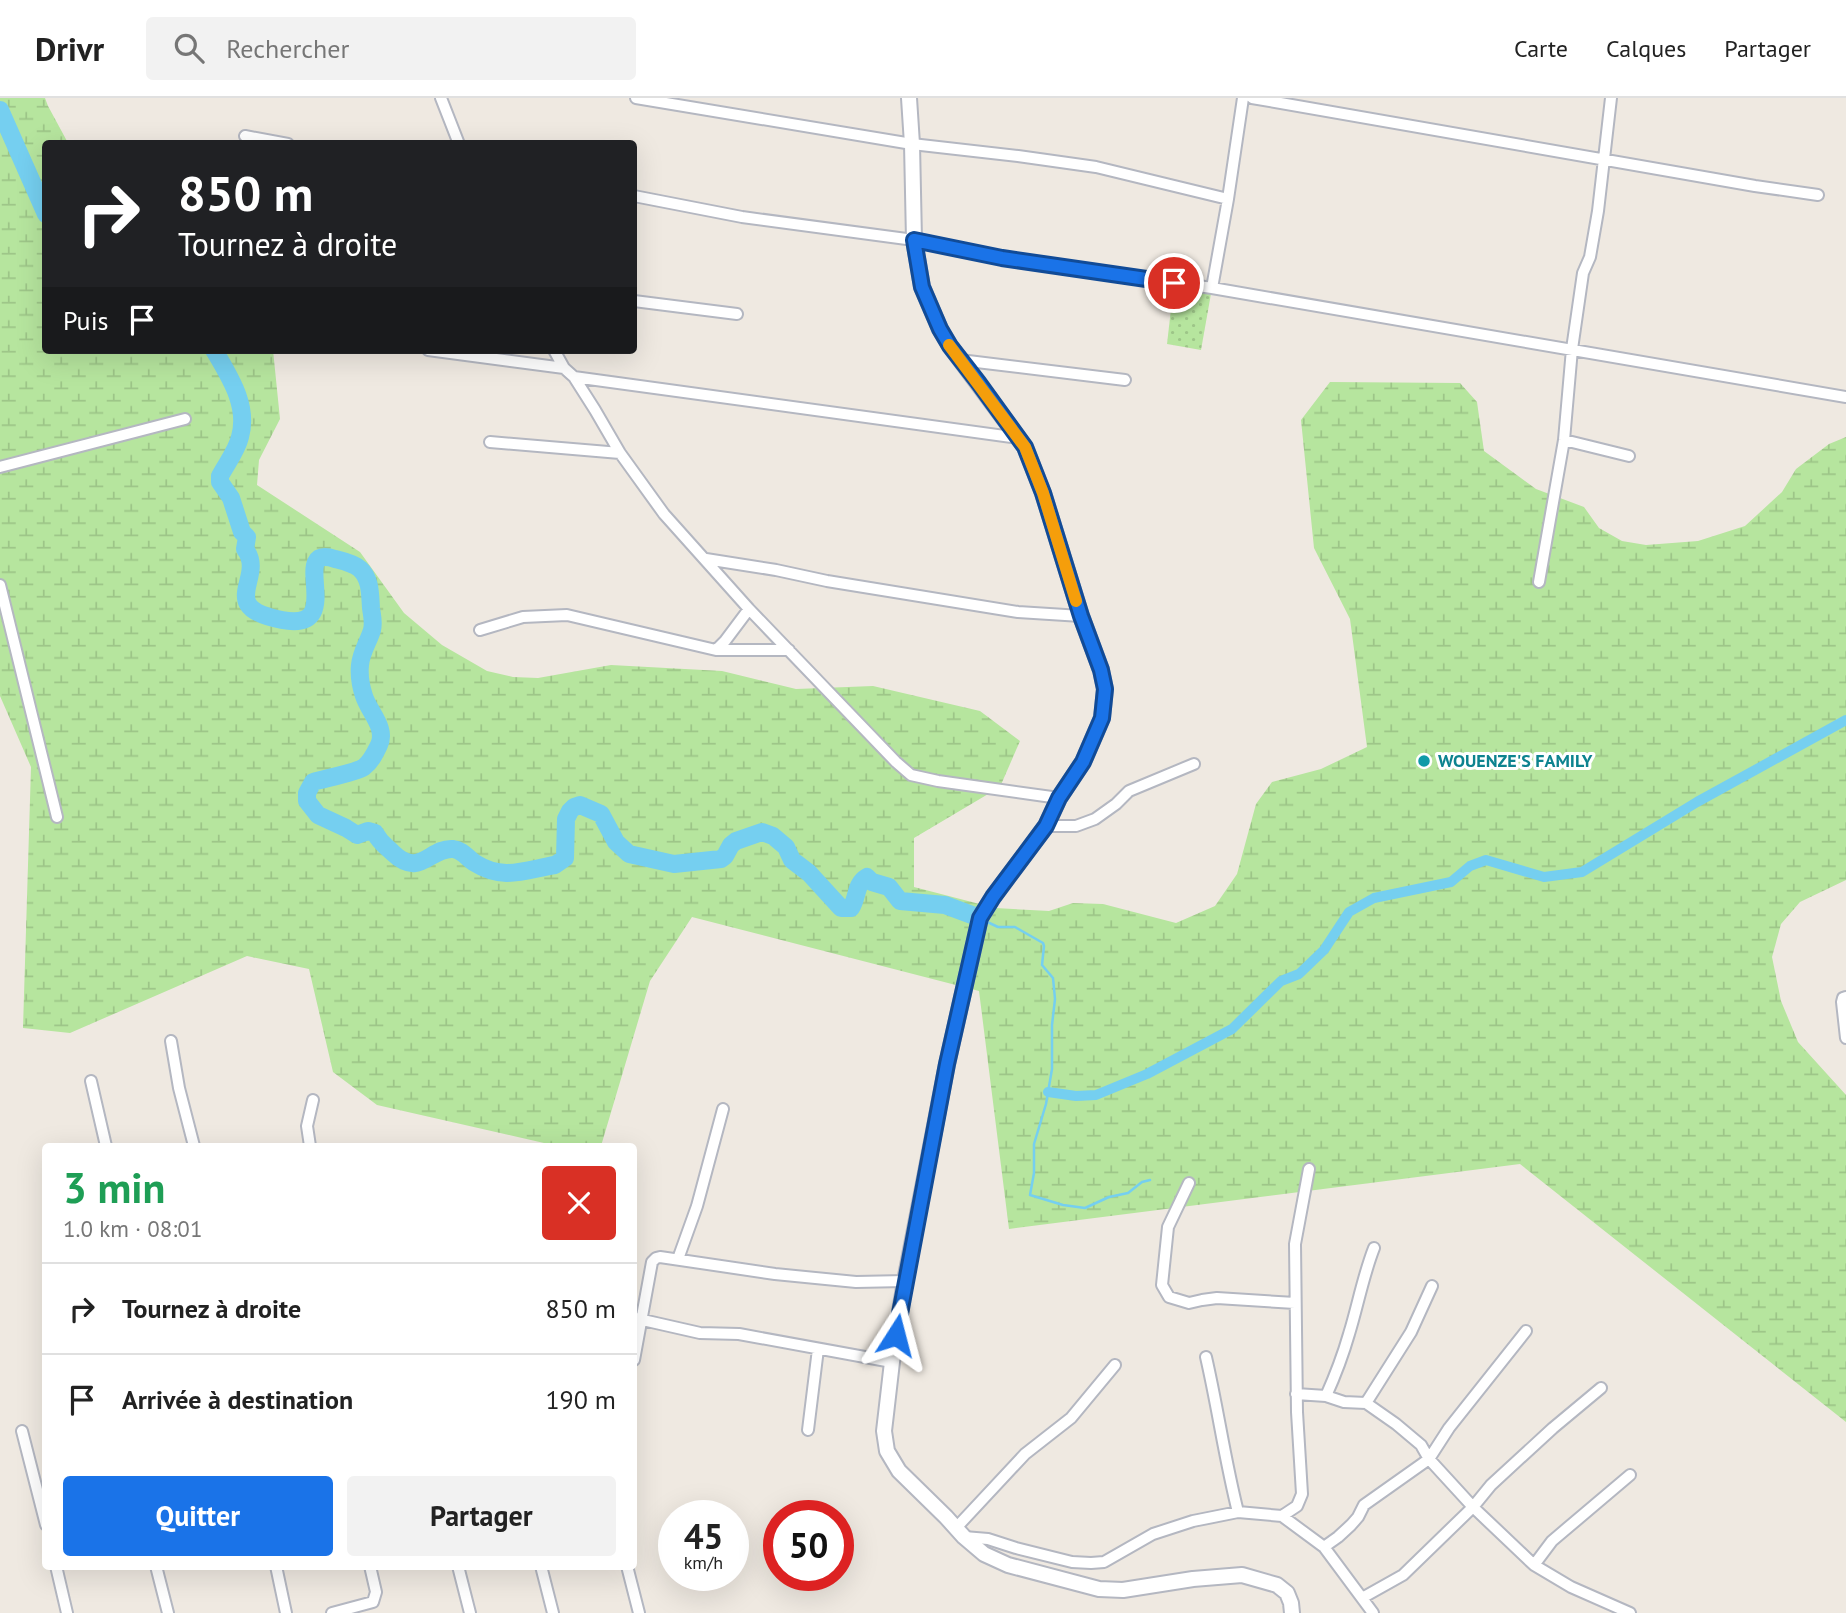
<!DOCTYPE html>
<html lang="fr">
<meta charset="utf-8">
<style>
:root{--surface:#fff;--page:#f2f2f2;--text:#222;--muted:#767676;--line:#e0e0e0;--accent:#1a73e8}
body{margin:0;font-family:"PT Sans",sans-serif;background:var(--page);color:var(--text);height:100vh;display:flex;flex-direction:column;font-size:26px;white-space:nowrap}
*{box-sizing:border-box;margin:0}
p{font-size:23px;color:var(--muted)}
.icon{flex:none;width:38px;height:38px;fill:none;stroke:currentColor;stroke-width:2;stroke-linecap:round;stroke-linejoin:round}
.map{position:relative;flex:1;overflow:hidden}
.details{position:absolute;left:42px;top:1045px;width:595px;height:427px;display:flex;flex-direction:column;background:var(--surface);border-radius:7px;box-shadow:0 7px 28px #0002}
.details>*{flex:none}
.top-card{position:absolute;left:42px;top:42px;width:595px;height:214px;border-radius:7px;box-shadow:0 7px 28px #0002;background:#202124;color:#fff;overflow:hidden}
.speed{position:absolute;left:658px;top:1402px;display:flex;gap:14px;font-size:35px;font-weight:700;text-align:center}
.speed>*{display:grid;place-content:center;width:91px;height:91px;border-radius:50%;background:var(--surface);box-shadow:0 7px 28px #0002;line-height:1}
.speed small{font-size:18px;font-weight:400}
.speed .limit{border:10px solid #d22;background:#fff;color:#111}
.pin{position:absolute;display:grid;place-items:center;width:60px;height:60px;color:#fff;margin:-30px;border:4px solid #fff;border-radius:50%;box-shadow:0 2px 7px #0007}
.me{position:absolute;width:77px;margin:-38px;rotate:9deg;stroke-linejoin:round;filter:drop-shadow(0 0 5px #0008)}
.turn{display:flex;align-items:center;gap:24px;height:147px;padding:0 21px;font-size:32px}
.turn .icon{width:91px;height:91px;stroke-width:2.5}
.turn b{display:block;font-size:49px;line-height:60px}
.then{display:flex;align-items:center;height:66px;padding:0 21px;background:#0003;gap:14px;font-size:26px}
.round{display:grid;place-items:center;flex:none;width:74px;height:74px;border-radius:7px;background:var(--page)}
.overview{display:flex;align-items:center;justify-content:space-between;height:119px;padding:0 21px}
h1{font-size:42px;font-weight:800;line-height:52px;color:#1e9e55}
.action{display:flex;gap:14px;margin-top:auto;padding:14px 21px}
.action a{flex:1;height:80px;border-radius:7px;background:var(--accent);color:#fff;font-size:28px;font-weight:800;line-height:80px;text-align:center}
.action a+a{background:var(--page);color:var(--text)}
ul{padding:0;list-style:none}
li{display:flex;align-items:center;gap:21px;height:91px;padding:0 21px;border-top:2px solid var(--line)}
li div{flex:1}
li b{display:block;font-size:26px}
li em{font-style:normal}
header{display:flex;align-items:center;gap:42px;box-sizing:border-box;height:98px;padding:0 35px;background:var(--surface);border-bottom:2px solid var(--line)}
header strong{font-size:33px}
nav{display:flex;gap:38px;margin-inline-start:auto;font-size:24px}
.search{width:490px;height:63px;background:var(--page);display:flex;align-items:center;gap:18px;box-sizing:border-box;padding:0 24px;border-radius:7px;color:var(--muted);font-size:26px}
.map>svg:first-child{display:block}
.grass{fill:url(#grass-dots)}
.wetland{fill:url(#wetland-marsh)}
.lines{fill:none;stroke-linecap:round;stroke-linejoin:round}
.stream{stroke:#75cff0;stroke-width:2.5}
.canal{stroke:#75cff0;stroke-width:10}
.river{stroke:#75cff0;stroke-width:18}
.minor-casing{stroke:#b4b7c1;stroke-width:14}
.secondary-casing{stroke:#b4b7c1;stroke-width:18}
.minor{stroke:#fff;stroke-width:10}
.secondary{stroke:#fff;stroke-width:14}
.route-casing{stroke:#114b97;stroke-width:18}
.route{stroke:#1a73e8;stroke-width:12}
.slow{stroke:#f59e0b;stroke-width:12}
.culture-dot{fill:#0f9aa8;stroke:#fff;stroke-width:2.5}
.labels{text-anchor:middle;stroke-width:6;stroke-linejoin:round;paint-order:stroke}
.culture-label{font-size:18px;font-weight:bold;fill:#0d838f;stroke:#fff;text-anchor:start}
</style>
<header>
<strong>Drivr</strong>
<div class="search"><svg class="icon" aria-label="search" viewBox="0 0 24 24"><circle cx="10" cy="10" r="6"/><path d="M15 15l6 6"/></svg>Rechercher</div>
<nav><a>Carte</a><a>Calques</a><a>Partager</a></nav>
</header>
<div class="map">
<svg width="1846" height="1515" viewBox="0 0 1846 1515">
<defs>
<pattern id="grass-dots" width="8" height="8" patternUnits="userSpaceOnUse" patternTransform="scale(1.75)"><rect width="8" height="8" fill="#b6e59e"/><path d="M2 2h.1M6 6h.1" fill="none" stroke="#9dc588" stroke-width="1.8" stroke-linecap="round"/></pattern>
<pattern id="wetland-marsh" width="20" height="14" patternUnits="userSpaceOnUse" patternTransform="scale(1.75)"><rect width="20" height="14" fill="#b6e59e"/><path d="M1 5h8M5 5V1M11 12h8M15 12V8" fill="none" stroke="#9dc588"/></pattern>
</defs>
<rect width="100%" height="100%" fill="#efe9e1"/>
<path class="grass" d="M 1174,185 L 1212,190 L 1201,252 L 1167,246 Z"/>
<path class="wetland" d="M 0,0 L 45,0 L 48,8 L 68,45 L 46,46 L 46,252 L 273,252 L 280,321 L 259,362 L 257,387 L 360,454 L 404,515 L 442,547 L 487,573 L 513,579 L 538,580 L 611,567 L 722,573 L 796,591 L 873,588 L 980,613 L 1020,643 L 1000,689 L 914,740 L 914,789 L 995,810 L 1049,813 L 1073,805 L 1103,806 L 1176,825 L 1215,808 L 1237,776 L 1256,706 L 1272,684 L 1321,671 L 1367,649 L 1350,521 L 1314,450 L 1301,322 L 1330,284 L 1460,285 L 1477,304 L 1484,353 L 1536,391 L 1584,409 L 1599,430 L 1622,443 L 1646,447 L 1698,443 L 1745,428 L 1782,394 L 1796,371 L 1829,346 L 1846,339 L 1846,782 L 1800,804 L 1781,826 L 1772,859 L 1781,903 L 1798,944 L 1846,997 L 1846,1324 L 1520,1066 L 1009,1131 L 979,893 L 692,819 L 650,883 L 601,1048 L 557,1048 L 377,1007 L 333,974 L 309,871 L 247,858 L 70,935 L 23,930 L 31,669 L 0,598 Z"/>
<g class="lines">
<path class="stream" d="M 983,822 L 998,829 L 1015,829 L 1043,845 L 1044,848 L 1042,867 L 1053,880 L 1055,901 L 1052,927 L 1052,971 L 1046,1006 L 1034,1046 L 1034,1075 L 1030,1097 L 1063,1107 L 1085,1110 L 1109,1099 L 1128,1095 L 1142,1084 L 1150,1082"/>
<path class="canal" d="M 1048,994 L 1076,998 L 1096,997 L 1147,976 L 1232,931 L 1281,883 L 1299,876 L 1324,852 L 1349,814 L 1374,800 L 1451,784 L 1470,768 L 1486,762 L 1544,779 L 1582,774 L 1697,704 L 1846,622"/>
<path class="river" d="M 0,12 L 46,116
M 214,252 C 229,278 249,307 240,339 C 237,352 227,365 220,378 L 220,384 L 231,400 L 242,434 L 247,439 L 245,451 C 267,480 214,509 282,522 C 349,535 286,445 335,461 C 343,463 353,465 360,471 C 371,481 370,497 371,510 C 372,518 374,524 372,532 C 369,543 361,554 360,567 C 359,577 361,589 364,598 C 369,614 387,630 379,647 C 375,655 371,664 364,669 C 358,674 323,681 313,684 L 307,695 L 307,703 L 318,717 L 346,730 L 357,737 L 368,733 L 375,735 C 381,746 385,747 393,755 C 420,781 430,749 453,751 C 463,752 468,761 475,765 C 503,783 525,772 555,767 L 565,760 L 566,721 L 570,713 L 574,709 L 580,707 L 601,716 L 616,744 L 629,756 L 674,766 L 721,761 L 725,758 L 731,747 L 736,743 L 762,734 L 773,738 L 786,749 L 792,762 L 809,775 L 841,810 L 851,810 C 858,799 855,786 867,779 L 872,784 L 889,789 L 900,803 L 945,807 L 980,820"/>
<defs>
<path id="minor" d="M 441,0 L 459,46
M 636,0 L 912,46 L 1018,58 L 1096,69 L 1228,101
M 1252,0 L 1755,88 L 1818,97
M 245,38 L 288,46
M 634,98 L 742,119 L 914,142 L 1002,160 L 1212,190 L 1846,299
M 1212,190 L 1228,101 L 1243,0
M 634,203 L 737,216
M 428,252 L 564,270
M 554,252 L 564,270 L 574,279 L 595,312 L 620,355 L 664,416 L 749,511 L 896,664 L 911,677 L 938,683 L 1059,700
M 960,262 L 1125,282
M 574,279 L 1019,340
M 1564,342 L 1629,358
M 490,344 L 620,355
M 0,369 L 185,321
M 706,461 L 776,472 L 827,483 L 1018,514 L 1081,518
M 1539,484 L 1564,342 L 1572,251 L 1583,175 L 1590,159 L 1598,113 L 1611,0
M 0,487 L 57,719
M 480,532 L 523,519 L 567,517 L 716,552 L 789,552
M 716,552 L 725,543 L 749,511
M 1046,728 L 1076,728 L 1095,721 L 1116,706 L 1129,693 L 1194,666
M 1846,899 L 1843,900 L 1842,904 L 1846,940
M 171,943 L 179,990 L 194,1048
M 91,983 L 106,1048
M 310,1048 L 307,1028 L 313,1002
M 1189,1085 L 1168,1129 L 1162,1187 L 1169,1199 L 1189,1205 L 1202,1202 L 1217,1200 L 1295,1205
M 678,1161 L 697,1108 L 723,1011
M 634,1220 L 700,1235 L 739,1236 L 892,1264
M 1206,1259 C 1218,1311 1225,1363 1238,1414
M 634,1262 L 652,1164 L 656,1160 L 660,1159 L 775,1176 L 856,1184 L 905,1183
M 1296,1296 L 1326,1298 L 1344,1304 L 1366,1305 L 1396,1326 L 1421,1347 L 1429,1361 L 1473,1409 L 1534,1467 L 1571,1489 L 1630,1515
M 1326,1298 C 1335,1278 1343,1257 1349,1236 C 1358,1207 1363,1178 1374,1150
M 1366,1305 L 1411,1234 L 1432,1188
M 808,1332 L 818,1251
M 22,1333 L 46,1427
M 1282,1418 L 1297,1408 L 1302,1396 L 1297,1314 L 1295,1146 L 1309,1071
M 956,1430 L 1025,1356 L 1071,1320 L 1115,1267
M 964,1439 L 988,1441 L 1016,1450 L 1072,1464 L 1091,1465 L 1104,1464 L 1153,1436 L 1193,1423 L 1238,1414 L 1282,1418 L 1324,1449 L 1373,1515
M 1324,1449 L 1338,1439 L 1351,1427 L 1358,1419 L 1364,1407 L 1429,1361 L 1449,1330 L 1526,1233
M 1534,1467 L 1552,1443 L 1630,1377
M 56,1468 L 67,1515
M 156,1468 L 168,1515
M 276,1468 L 286,1515
M 458,1468 L 470,1515
M 541,1468 L 553,1515
M 627,1468 L 639,1515
M 1362,1500 L 1403,1477 L 1473,1409 L 1491,1387 L 1553,1330 L 1601,1290
M 332,1515 L 373,1504 L 376,1494 L 370,1468"/>
<path id="secondary" d="M 909,0 L 912,46 L 914,142 L 922,189 L 940,231 L 950,248 L 1025,349 L 1043,395 L 1081,518 L 1101,572 L 1105,591 L 1102,620 L 1083,664 L 1059,700 L 1046,728 L 993,799 L 980,820 L 947,966 L 905,1183 L 892,1264 L 886,1316 L 884,1333 L 887,1353 L 899,1373 L 946,1419 L 964,1439 L 984,1456 L 1008,1467 L 1099,1491 L 1123,1492 L 1193,1481 L 1242,1477 L 1277,1487 L 1287,1495 L 1291,1505 L 1292,1515"/>
</defs>
<use href="#minor" class="minor-casing"/>
<use href="#secondary" class="secondary-casing"/>
<use href="#minor" class="minor"/>
<use href="#secondary" class="secondary"/>
</g>
<g class="lines">
<defs>
<path id="route" d="M 896,1237 L 947,966 L 980,820 L 993,799 L 1046,728 L 1059,700 L 1083,664 L 1102,620 L 1105,591 L 1101,572 L 1081,518 L 1043,395 L 1025,349 L 978,284 L 950,248 L 940,231 L 922,189 L 914,142 L 1002,160 L 1174,185"/>
</defs>
<use href="#route" class="route-casing"/>
<use href="#route" class="route"/>
<path class="slow" d="M 949,247 L 1025,349 L 1043,395 L 1076,503"/>
</g>
<circle class="culture-dot" cx="1424" cy="663" r="7"/>
<g class="labels">
<g class="culture-label">
<text x="1438" y="669">WOUENZE'S FAMILY</text>
</g>
</g>
</svg>
<div class="speed"><div>45<small>km/h</small></div><div class="limit">50</div></div>
<div class="pin" style="left:1174px;top:185px;background:#d93025"><svg class="icon" aria-label="arrive" viewBox="0 0 24 24"><path d="M6 21V4h12l-3 4 3 4H6"/></svg></div>
<svg class="me" style="left:896px;top:1237px" viewBox="-20 -20 40 40"><path d="M0-17L14 15 0 8-14 15z" fill="#1a73e8" stroke="#fff" stroke-width="4"/></svg>
<div class="top-card">
<div class="turn"><svg class="icon" aria-label="right" viewBox="0 0 24 24"><path d="M7 20v-9h11M14 6l5 5-5 5"/></svg><div><b>850 m</b>Tournez à droite</div></div>
<div class="then">Puis<svg class="icon" aria-label="arrive" viewBox="0 0 24 24"><path d="M6 21V4h12l-3 4 3 4H6"/></svg></div>
</div>
<section class="details">
<div class="overview"><div><h1>3 min</h1><p>1.0 km · 08:01</p></div><a class="round" style="background:#d93025;color:#fff"><svg class="icon" aria-label="close" viewBox="0 0 24 24"><path d="M6 6l12 12M18 6L6 18"/></svg></a></div>
<ul>
<li><svg class="icon" aria-label="right" viewBox="0 0 24 24"><path d="M7 20v-9h11M14 6l5 5-5 5"/></svg><div><b>Tournez à droite</b></div><em>850 m</em></li>
<li><svg class="icon" aria-label="arrive" viewBox="0 0 24 24"><path d="M6 21V4h12l-3 4 3 4H6"/></svg><div><b>Arrivée à destination</b></div><em>190 m</em></li>
</ul>
<div class="action"><a>Quitter</a><a>Partager</a></div>
</section>
</div>
